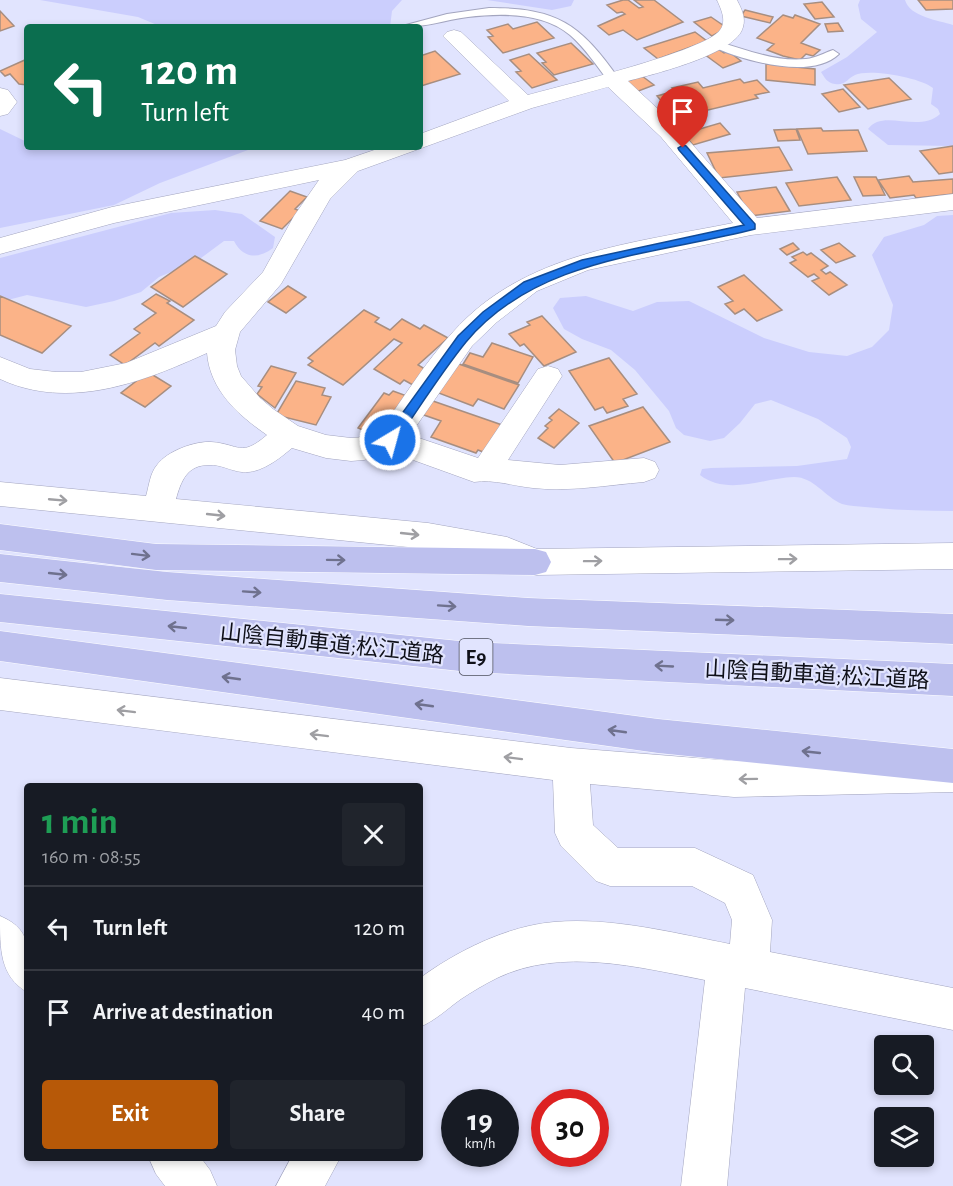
<!DOCTYPE html>
<meta charset="utf-8">
<style>
:root{--surface:#171b24;--page:#20242c;--text:#f1f3f6;--muted:#9ea1a6;--line:#363941;--accent:#b75908}
body{margin:0;font-family:"Alegreya Sans","Noto Sans JP",sans-serif;background:var(--page);color:var(--text);height:100vh;display:flex;flex-direction:column;font-size:22px;white-space:nowrap}
*{box-sizing:border-box;margin:0}
p{font-size:20px;color:var(--muted)}
.icon{flex:none;width:33px;height:33px;fill:none;stroke:currentColor;stroke-width:2;stroke-linecap:round;stroke-linejoin:round}
.map{position:relative;flex:1;overflow:hidden}
.details{position:absolute;left:24px;top:783px;width:399px;height:378px;display:flex;flex-direction:column;background:var(--surface);border-radius:6px;box-shadow:0 3px 9px #0003}
.details>*{flex:none}
.hud{position:absolute;left:24px;top:24px;width:399px;height:126px;border-radius:6px;box-shadow:0 3px 9px #0003;background:#0b6e4f;color:#fff;overflow:hidden}
.fabs{position:absolute;left:874px;top:1035px;display:grid;gap:12px}
.fabs a{display:grid;place-items:center;width:60px;height:60px;border-radius:6px;background:var(--surface);box-shadow:0 3px 9px #0003;font-size:30px}
.speed{position:absolute;left:441px;top:1089px;display:flex;gap:12px;font-size:30px;font-weight:700;text-align:center}
.speed>*{display:grid;place-content:center;width:78px;height:78px;border-radius:50%;background:var(--surface);box-shadow:0 3px 9px #0003;line-height:1}
.speed small{font-size:15px;font-weight:400}
.speed .limit{border:9px solid #d22;background:#fff;color:#111}
.pin{position:absolute;display:grid;place-items:center;width:51px;height:51px;color:#fff;margin:-62px -26px;border-radius:50% 50% 50% 0;rotate:-45deg;box-shadow:0 0 6px #0007}
.pin .icon{rotate:45deg}
.me{position:absolute;width:66px;margin:-33px;rotate:37deg;stroke-linejoin:round;filter:drop-shadow(0 0 4px #0008)}
.turn{display:flex;align-items:center;gap:21px;height:126px;padding:0 18px;font-size:27px}
.turn .icon{width:78px;height:78px;stroke-width:2.5}
.turn b{display:block;font-size:42px;line-height:51px}
.round{display:grid;place-items:center;flex:none;width:63px;height:63px;border-radius:6px;background:var(--page)}
.headline{display:flex;align-items:center;justify-content:space-between;height:102px;padding:0 18px}
h1{font-size:36px;font-weight:600;line-height:45px;color:#1e9e55}
.button{display:flex;gap:12px;margin-top:auto;padding:12px 18px}
.button a{flex:1;height:69px;border-radius:6px;background:var(--accent);color:#fff;font-size:24px;font-weight:600;line-height:69px;text-align:center}
.button a+a{background:var(--page);color:var(--text)}
ul{padding:0;list-style:none}
li{display:flex;align-items:center;gap:18px;height:84px;padding:0 18px;border-top:2px solid var(--line)}
li div{flex:1}
li b{display:block;font-size:22px}
li em{font-style:normal}
.map>svg:first-child{display:block}
.green{fill:#cbcefd}
.building{fill:#fbb388;stroke:#a78e80;stroke-width:1.5}
.lines{fill:none;stroke-linecap:round;stroke-linejoin:round}
.lane-casing{stroke:#a3a5bf;stroke-width:2}
.street-casing{stroke:#a3a5bf;stroke-width:1}
.highway-casing{stroke:#fff;stroke-width:1}
.lane{fill:#fff;fill-rule:evenodd}
.street{fill:#fff;fill-rule:evenodd}
.highway{fill:#bdc0ee;fill-rule:evenodd}
.oneway{stroke:#9f9fa3}
.oneway2{stroke:#6f718e}
.route{fill:#1a73e8;stroke:#114b97;stroke-width:1.5}
.labels{text-anchor:middle;stroke-width:4.5;stroke-linejoin:round;paint-order:stroke}
.shield{fill:#e1e4fe;stroke:#4e505e;stroke-width:1.5}
.shield-label{font-size:21px;font-weight:bold;fill:#0f1019}
.street-label{font-size:22px;fill:#0f1019;stroke:#e1e4fe}
</style>
<div class="map">
<svg width="953" height="1186" viewBox="0 0 953 1186">
<rect width="100%" height="100%" fill="#e1e4fe"/>
<path class="green" d="M 40,0 L 402,0 L 392,11 L 390,27 L 162,27 L 138,17 Z
M 487,0 L 574,0 L 571,6 L 552,10 Z
M 860,0 L 905,0 C 910,17 938,20 953,25 L 953,146 L 888,145 L 868,129 C 883,108 918,134 940,114 L 938,109 L 931,104 L 933,88 C 922,78 869,68 855,75 C 848,78 845,86 835,84 C 827,83 825,78 821,72 L 847,57 L 877,32 L 861,19 L 858,5 Z
M 0,129 L 27,142 L 27,147 L 256,147 L 160,183 L 114,205 L 0,228 Z
M 215,210 L 242,214 L 275,237 L 273,248 C 259,259 243,259 234,241 L 224,241 L 197,261 L 159,277 L 141,292 L 114,301 L 86,307 L 27,295 L 0,302 L 0,258 L 171,213 Z
M 953,215 L 953,511 C 924,511 894,510 865,507 C 858,506 849,506 842,504 C 825,497 814,477 794,477 C 764,478 727,496 700,475 L 702,469 L 711,468 L 797,466 L 847,459 L 851,447 L 847,438 L 818,419 L 771,400 L 755,404 L 740,423 L 724,438 L 710,441 L 684,435 L 676,428 L 669,411 L 635,370 L 611,350 L 582,339 L 564,329 L 553,308 L 560,298 L 586,296 L 633,311 L 657,302 L 689,301 L 764,338 L 809,352 L 847,356 L 872,347 L 889,330 L 893,305 L 872,255 L 884,237 L 924,225 L 937,216 Z"/>
<path class="building" d="M 623,0 L 628,0 L 639,8 L 643,7 L 634,0 L 654,0 L 683,22 L 637,40 L 623,30 L 609,35 L 598,26 L 625,14 L 622,12 L 617,13 L 607,5 Z
M 918,0 L 953,0 L 953,9 L 926,10 Z
M 822,2 L 834,17 L 815,19 L 804,4 Z
M 745,10 L 773,17 L 770,23 L 741,16 Z
M 0,11 L 14,26 L 0,31 Z
M 783,15 L 793,18 L 795,15 L 820,24 L 801,43 L 820,50 L 813,56 L 806,54 L 800,60 L 783,56 L 767,50 L 774,44 L 757,38 Z
M 711,17 L 727,28 L 712,36 L 694,22 Z
M 537,22 L 554,38 L 503,53 L 488,37 L 493,36 L 487,30 L 508,24 L 513,29 Z
M 838,23 L 843,31 L 828,32 L 825,24 Z
M 695,32 L 707,41 L 658,59 L 644,48 Z
M 571,43 L 593,64 L 554,75 L 542,63 L 546,62 L 537,53 Z
M 718,49 L 724,53 L 728,51 L 741,61 L 723,68 L 704,54 Z
M 435,51 L 460,74 L 421,86 L 420,56 Z
M 529,54 L 557,80 L 532,88 L 516,72 L 521,71 L 510,60 Z
M 27,59 L 27,85 L 19,84 L 10,74 L 5,76 L 0,71 Z
M 766,64 L 815,69 L 815,85 L 766,80 Z
M 642,76 L 654,85 L 636,92 L 624,82 Z
M 889,78 L 911,99 L 868,109 L 844,85 Z
M 740,79 L 744,83 L 757,80 L 769,92 L 755,95 L 758,98 L 704,111 L 691,97 L 684,99 L 702,118 L 672,126 L 662,114 L 671,112 L 657,96 L 675,91 L 672,88 L 698,82 L 703,88 Z
M 843,89 L 860,107 L 839,112 L 822,94 Z
M 720,123 L 730,134 L 693,145 L 683,134 Z
M 821,128 L 823,131 L 858,130 L 867,151 L 808,154 L 797,129 Z
M 796,129 L 800,140 L 778,141 L 774,130 Z
M 953,146 L 953,172 L 939,174 L 920,151 Z
M 779,147 L 792,170 L 719,178 L 707,153 Z
M 909,176 L 913,182 L 953,179 L 953,194 L 916,198 L 914,195 L 890,198 L 878,180 Z
M 837,177 L 851,200 L 799,206 L 786,183 Z
M 854,177 L 876,177 L 885,195 L 863,196 Z
M 776,187 L 790,211 L 750,216 L 737,192 Z
M 290,191 L 307,197 L 295,209 L 300,211 L 282,229 L 260,221 Z
M 793,243 L 799,249 L 787,255 L 780,249 Z
M 839,243 L 855,256 L 836,263 L 821,250 Z
M 803,252 L 807,255 L 811,253 L 828,266 L 821,270 L 826,274 L 830,272 L 847,285 L 829,295 L 812,281 L 819,278 L 814,274 L 808,277 L 790,263 L 796,260 L 792,257 Z
M 195,256 L 227,274 L 183,307 L 151,287 Z
M 744,275 L 782,310 L 757,321 L 744,309 L 735,314 L 725,304 L 733,301 L 718,287 Z
M 288,286 L 306,297 L 286,313 L 268,302 Z
M 156,294 L 170,301 L 167,303 L 194,320 L 159,346 L 155,343 L 125,365 L 110,355 L 140,333 L 134,329 L 156,313 L 142,304 Z
M 0,296 L 71,326 L 42,353 L 0,335 Z
M 364,310 L 379,318 L 375,322 L 390,330 L 402,319 L 420,329 L 424,325 L 448,338 L 418,365 L 428,371 L 413,385 L 404,380 L 400,384 L 374,369 L 402,343 L 394,339 L 343,385 L 308,365 L 313,361 L 308,358 Z
M 542,316 L 576,352 L 544,366 L 524,344 L 520,346 L 509,334 L 530,325 L 527,322 Z
M 492,343 L 533,357 L 518,383 L 463,364 L 470,353 L 483,357 Z
M 609,358 L 637,394 L 623,399 L 628,406 L 607,413 L 603,407 L 595,410 L 569,371 Z
M 456,363 L 519,385 L 504,409 L 478,399 L 473,406 L 436,392 Z
M 271,366 L 296,373 L 275,408 L 257,394 L 262,387 L 258,386 Z
M 148,372 L 171,386 L 145,407 L 121,393 Z
M 296,381 L 325,388 L 322,395 L 331,397 L 316,425 L 276,415 Z
M 393,391 L 407,396 L 381,433 L 377,432 L 375,435 L 358,428 L 384,393 L 389,395 Z
M 430,400 L 505,426 L 488,454 L 478,450 L 476,453 L 431,437 L 441,421 L 421,414 Z
M 643,407 L 670,442 L 615,463 L 589,426 Z
M 559,409 L 579,423 L 554,448 L 538,438 L 548,428 L 545,426 L 552,420 L 549,418 Z"/>
<g class="lines">
<defs>
<path id="lane" d="M 489,8 C 558,8 580,24 619,79 L 613,83 L 609,82 C 597,66 585,48 570,35 C 543,12 501,13 468,17 C 445,20 426,27 404,27 L 406,25 L 447,14 Z
M 715,41 C 746,49 773,62 806,59 C 816,58 824,53 833,50 L 839,54 C 811,81 742,60 711,46 L 711,42 Z"/>
<path id="street" d="M 717,0 L 737,0 C 741,8 746,17 743,27 C 737,54 654,74 628,81 L 677,127 L 757,218 L 953,194 L 953,210 L 751,235 L 588,270 L 537,291 L 497,322 L 472,346 L 410,435 L 478,458 L 538,369 L 548,366 L 558,369 L 562,376 L 508,460 L 560,465 L 644,458 L 655,462 L 659,470 L 655,478 L 644,482 C 608,485 570,492 533,488 C 513,486 494,479 474,482 L 391,452 L 364,460 L 351,461 L 326,458 L 292,448 C 279,459 260,474 242,472 C 231,471 220,464 209,465 C 187,465 181,481 176,499 L 428,523 L 507,537 L 537,549 L 953,543 L 953,569 L 535,575 L 503,562 L 428,549 L 0,506 L 0,482 L 146,496 C 149,486 150,473 157,465 C 167,451 195,441 211,442 C 240,444 240,458 267,435 C 238,415 210,390 207,353 C 143,382 69,411 0,379 L 0,357 L 30,369 L 56,372 L 81,372 L 126,363 L 216,326 L 225,312 L 263,272 L 294,216 L 319,180 L 114,223 L 0,254 L 0,238 L 112,207 L 345,160 L 383,147 L 420,147 L 420,134 L 509,101 L 447,40 L 443,36 L 447,32 L 454,30 L 461,32 L 528,95 C 560,86 706,51 720,30 C 727,21 721,9 717,0 ZM 608,87 L 661,137 L 733,223 C 635,243 524,252 453,332 C 425,362 403,399 379,432 L 364,437 L 351,438 L 326,435 L 298,426 L 273,409 L 260,398 L 241,376 L 237,366 L 235,350 L 240,332 L 281,284 L 330,199 L 358,171 L 532,108 Z
M 0,88 L 8,90 L 17,102 L 8,114 L 0,116 Z
M 0,678 L 571,748 L 734,761 L 953,758 L 953,792 L 734,797 L 590,784 L 593,825 L 618,848 L 695,848 L 753,875 L 772,920 L 770,952 L 953,988 L 953,1030 L 745,988 L 727,1186 L 681,1186 L 705,980 C 637,967 562,947 497,978 C 485,984 473,991 461,999 C 447,1009 436,1020 420,1027 L 420,978 C 457,951 507,926 554,922 C 612,917 674,933 730,944 L 732,920 L 725,903 L 692,886 L 610,886 L 596,881 L 561,846 L 555,833 L 553,780 L 0,710 Z
M 0,916 C 37,931 27,958 27,992 C 0,976 0,950 0,916 Z
M 149,1158 L 201,1158 L 210,1170 L 217,1186 L 165,1186 L 156,1174 Z
M 291,1158 L 340,1158 L 325,1186 L 276,1186 Z"/>
<path id="highway" d="M 0,524 L 156,544 L 535,549 L 546,552 L 551,562 L 546,572 L 535,575 L 156,570 L 0,550 Z
M 0,554 L 167,572 L 528,598 L 953,614 L 953,644 L 528,626 L 167,600 L 0,582 Z
M 0,594 L 469,642 L 953,664 L 953,696 L 469,672 L 0,622 Z
M 0,631 L 658,719 L 953,749 L 953,783 L 658,753 L 0,661 Z"/>
</defs>
<use href="#lane" class="lane-casing"/>
<use href="#street" class="street-casing"/>
<use href="#highway" class="highway-casing"/>
<use href="#lane" class="lane"/>
<use href="#street" class="street"/>
<use href="#highway" class="highway"/>
</g>
<defs><path id="oneway-shaft" d="M-6 0H5M1.5-3L5.5 0L1.5 3" fill="none" stroke-width="1.6" stroke-linecap="round" stroke-linejoin="round" transform="scale(1.5)"/></defs>
<g class="oneway">
<use href="#oneway-shaft" transform="translate(58 500) rotate(5)"/>
<use href="#oneway-shaft" transform="translate(216 515) rotate(6)"/>
<use href="#oneway-shaft" transform="translate(410 534) rotate(6)"/>
<use href="#oneway-shaft" transform="translate(788 559) rotate(-1)"/>
<use href="#oneway-shaft" transform="translate(593 561) rotate(-1)"/>
<use href="#oneway-shaft" transform="translate(126 711) rotate(-173)"/>
<use href="#oneway-shaft" transform="translate(319 735) rotate(-173)"/>
<use href="#oneway-shaft" transform="translate(513 758) rotate(-173)"/>
<use href="#oneway-shaft" transform="translate(748 779) rotate(179)"/>
</g>
<g class="oneway2">
<use href="#oneway-shaft" transform="translate(141 555) rotate(7)"/>
<use href="#oneway-shaft" transform="translate(336 560) rotate(1)"/>
<use href="#oneway-shaft" transform="translate(58 574) rotate(6)"/>
<use href="#oneway-shaft" transform="translate(252 592) rotate(4)"/>
<use href="#oneway-shaft" transform="translate(447 606) rotate(4)"/>
<use href="#oneway-shaft" transform="translate(725 620) rotate(2)"/>
<use href="#oneway-shaft" transform="translate(177 627) rotate(-174)"/>
<use href="#oneway-shaft" transform="translate(664 666) rotate(-177)"/>
<use href="#oneway-shaft" transform="translate(231 678) rotate(-172)"/>
<use href="#oneway-shaft" transform="translate(424 705) rotate(-172)"/>
<use href="#oneway-shaft" transform="translate(617 731) rotate(-172)"/>
<use href="#oneway-shaft" transform="translate(811 752) rotate(-174)"/>
</g>
<path class="route" d="M 683,145 L 686,146 L 755,224 L 755,229 C 655,255 537,257 466,342 C 440,374 418,410 394,444 L 385,444 L 384,440 L 385,437 L 458,336 L 483,312 L 524,282 L 582,260 L 744,225 L 679,150 L 678,148 Z"/>
<g class="labels">
<rect class="shield" x="459.5" y="639" width="33" height="36" rx="4.5"/>
<g class="shield-label">
<text x="476" y="664">E9</text>
</g>
<g class="street-label">
<text transform="translate(332 643) rotate(6)" y="8">山陰自動車道;松江道路</text>
<text transform="translate(817 674) rotate(3)" y="8">山陰自動車道;松江道路</text>
</g>
</g>
</svg>
<div class="fabs">
<a><svg class="icon" aria-label="search" viewBox="0 0 24 24"><circle cx="10" cy="10" r="6"/><path d="M15 15l6 6"/></svg></a>
<a><svg class="icon" aria-label="layers" viewBox="0 0 24 24"><path d="M12 4l9 5-9 5-9-5zM3 14l9 5 9-5"/></svg></a>
</div>
<div class="speed"><div>19<small>km/h</small></div><div class="limit">30</div></div>
<div class="pin" style="left:683px;top:148px;background:#d93025"><svg class="icon" aria-label="arrive" viewBox="0 0 24 24"><path d="M6 21V4h12l-3 4 3 4H6"/></svg></div>
<svg class="me" style="left:390px;top:440px" viewBox="-20 -20 40 40"><circle r="17" fill="#1a73e8" stroke="#fff" stroke-width="3"/><path d="M0-11L8 9 0 5-8 9z" fill="#fff"/></svg>
<div class="hud">
<div class="turn"><svg class="icon" aria-label="left" viewBox="0 0 24 24"><path d="M17 20v-9H6M10 6l-5 5 5 5"/></svg><div><b>120 m</b>Turn left</div></div>
</div>
<section class="details">
<div class="headline"><div><h1>1 min</h1><p>160 m · 08:55</p></div><a class="round"><svg class="icon" aria-label="close" viewBox="0 0 24 24"><path d="M6 6l12 12M18 6L6 18"/></svg></a></div>
<ul>
<li><svg class="icon" aria-label="left" viewBox="0 0 24 24"><path d="M17 20v-9H6M10 6l-5 5 5 5"/></svg><div><b>Turn left</b></div><em>120 m</em></li>
<li><svg class="icon" aria-label="arrive" viewBox="0 0 24 24"><path d="M6 21V4h12l-3 4 3 4H6"/></svg><div><b>Arrive at destination</b></div><em>40 m</em></li>
</ul>
<div class="button"><a>Exit</a><a>Share</a></div>
</section>
</div>
